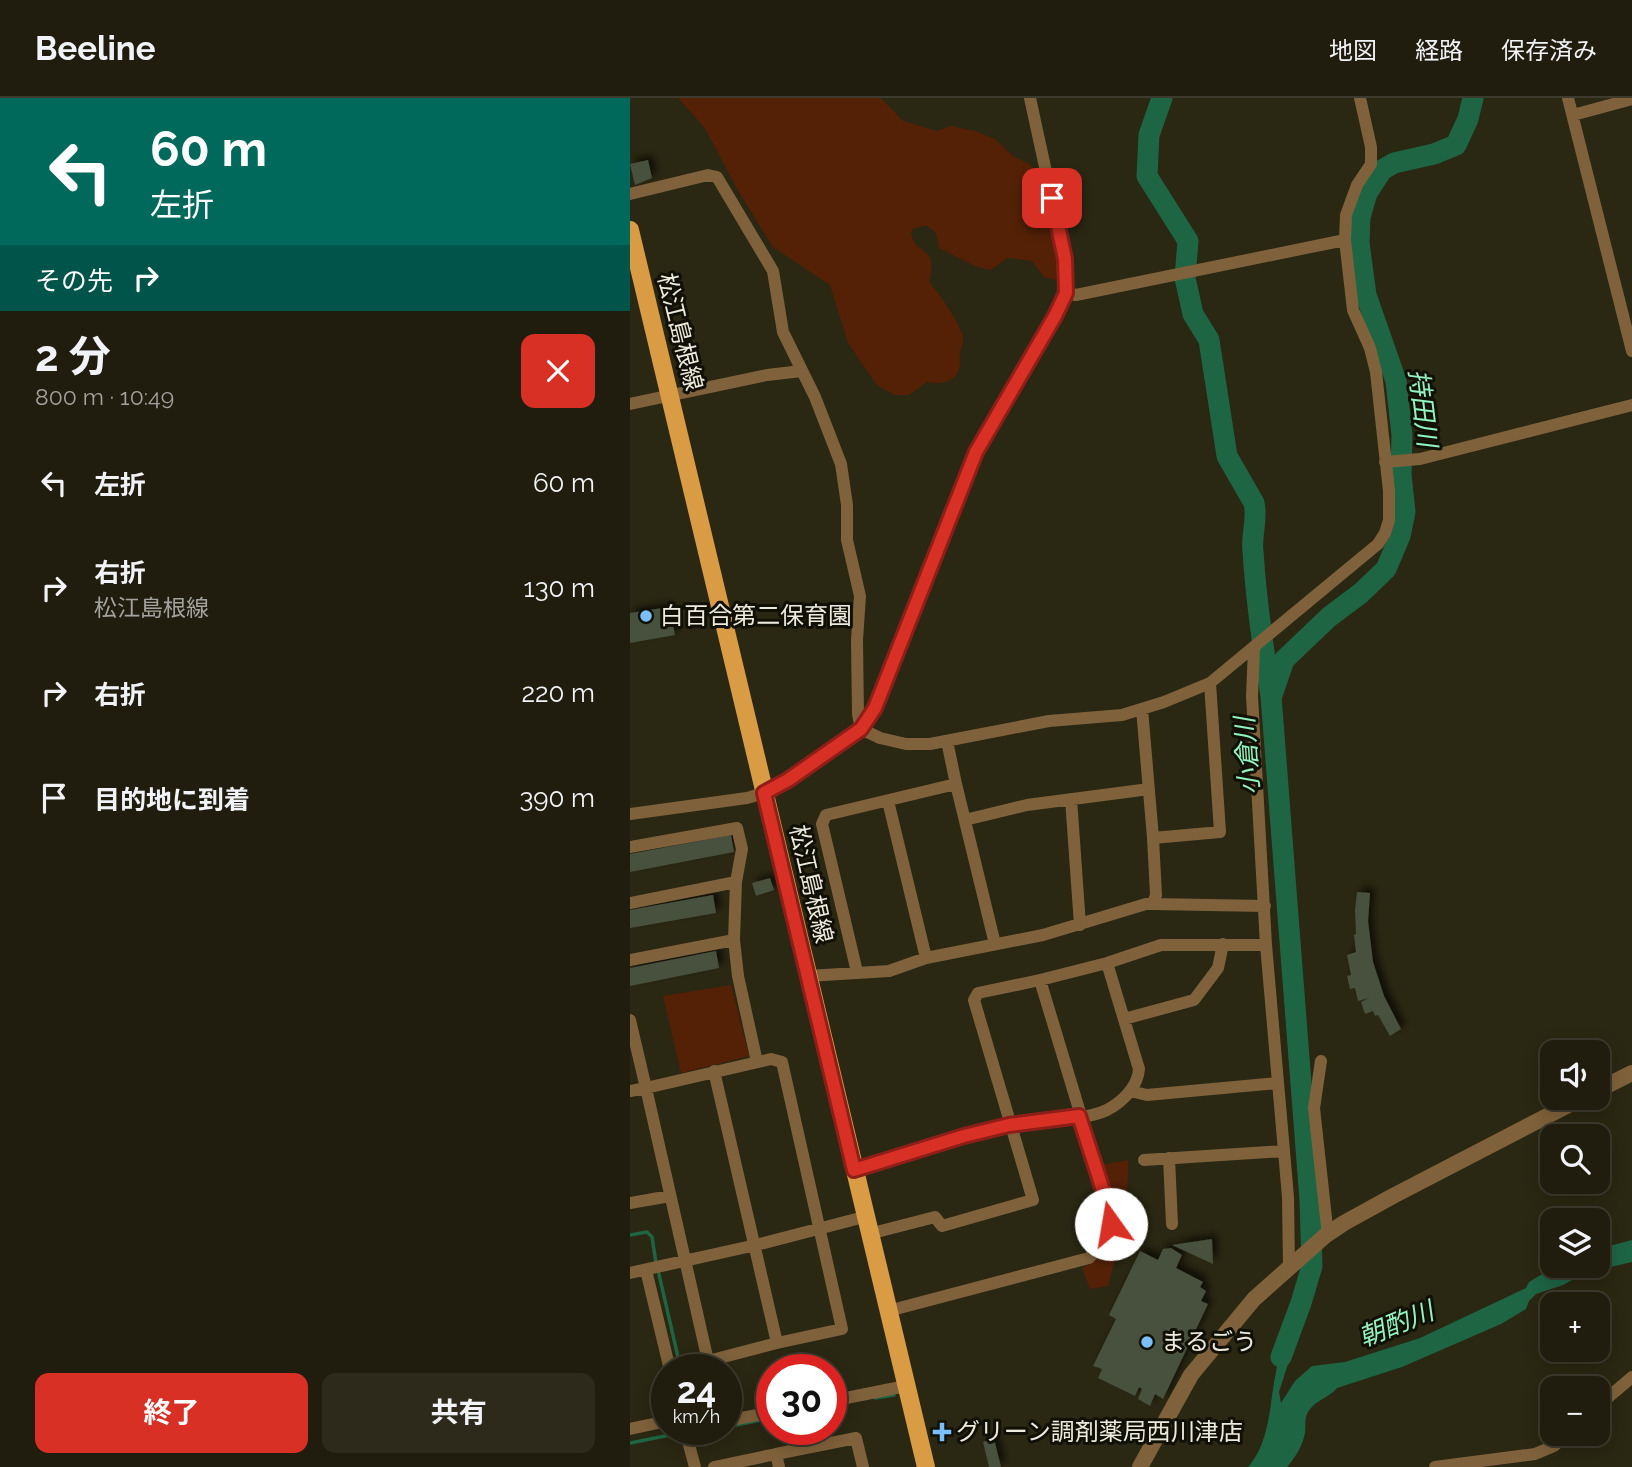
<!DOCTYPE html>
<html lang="ja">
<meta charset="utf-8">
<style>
:root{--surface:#201d0e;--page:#2d2a1c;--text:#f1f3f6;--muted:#a2a29e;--line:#3d3b2e;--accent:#d93025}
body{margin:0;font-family:Raleway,"Noto Sans JP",sans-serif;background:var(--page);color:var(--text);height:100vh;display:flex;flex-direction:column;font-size:26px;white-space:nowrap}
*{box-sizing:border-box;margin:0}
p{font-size:23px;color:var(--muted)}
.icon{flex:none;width:38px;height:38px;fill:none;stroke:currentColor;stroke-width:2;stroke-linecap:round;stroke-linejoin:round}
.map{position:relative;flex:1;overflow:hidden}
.panel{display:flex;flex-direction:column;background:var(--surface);width:630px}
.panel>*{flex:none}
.guide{background:#00695c;color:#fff;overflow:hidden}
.tools{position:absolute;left:910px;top:942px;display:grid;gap:14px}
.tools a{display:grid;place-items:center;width:70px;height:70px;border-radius:14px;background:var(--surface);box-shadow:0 4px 18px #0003,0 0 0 2px var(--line);font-size:35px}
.speed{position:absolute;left:21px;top:1256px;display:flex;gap:14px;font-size:35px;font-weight:700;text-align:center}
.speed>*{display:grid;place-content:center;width:91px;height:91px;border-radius:50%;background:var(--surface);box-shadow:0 4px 18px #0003,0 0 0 2px var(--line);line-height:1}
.speed small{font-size:18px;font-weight:400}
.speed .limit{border:10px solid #d22;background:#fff;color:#111}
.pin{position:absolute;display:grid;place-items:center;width:60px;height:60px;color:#fff;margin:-30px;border-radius:14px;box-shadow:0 4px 10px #0006}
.me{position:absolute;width:77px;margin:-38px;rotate:347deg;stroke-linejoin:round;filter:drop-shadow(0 0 5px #0008)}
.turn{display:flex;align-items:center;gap:24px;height:147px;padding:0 35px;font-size:32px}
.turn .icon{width:91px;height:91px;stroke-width:2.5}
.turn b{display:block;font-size:49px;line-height:60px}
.then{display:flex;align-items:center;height:66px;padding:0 35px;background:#0003;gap:14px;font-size:26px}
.round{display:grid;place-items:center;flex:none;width:74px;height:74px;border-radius:14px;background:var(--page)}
.overview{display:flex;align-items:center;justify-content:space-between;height:119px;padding:0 35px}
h1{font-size:42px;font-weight:700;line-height:52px}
.primary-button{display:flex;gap:14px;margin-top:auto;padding:14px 35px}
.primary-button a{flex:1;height:80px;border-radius:14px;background:var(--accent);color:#fff;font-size:28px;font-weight:700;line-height:80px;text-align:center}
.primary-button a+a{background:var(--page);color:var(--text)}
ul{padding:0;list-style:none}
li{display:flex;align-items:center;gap:21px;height:105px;padding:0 35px}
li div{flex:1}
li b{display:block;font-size:26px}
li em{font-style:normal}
header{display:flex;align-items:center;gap:42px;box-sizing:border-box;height:98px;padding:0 35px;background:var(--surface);border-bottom:2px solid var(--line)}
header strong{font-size:33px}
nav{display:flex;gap:38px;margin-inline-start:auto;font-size:24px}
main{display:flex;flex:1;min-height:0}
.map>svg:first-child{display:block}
.green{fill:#542106}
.water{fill:#1e6544}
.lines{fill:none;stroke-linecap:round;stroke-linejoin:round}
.stream{stroke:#1e6544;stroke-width:3.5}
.river{stroke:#1e6544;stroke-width:21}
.building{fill:#47513d;filter:url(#shadow)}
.minor{stroke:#7f623b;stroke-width:12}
.tertiary{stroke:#7f623b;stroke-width:16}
.primary{stroke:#d99b43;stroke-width:18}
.route-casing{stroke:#8d1f18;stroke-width:18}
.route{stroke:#d93025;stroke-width:12}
.poi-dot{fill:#7abff8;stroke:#111007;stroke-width:2.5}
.labels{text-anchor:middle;stroke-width:6;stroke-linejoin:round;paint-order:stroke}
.street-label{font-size:24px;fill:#eceadd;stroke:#111007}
.poi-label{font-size:24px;fill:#eceadd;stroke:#111007;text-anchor:start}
.water-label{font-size:26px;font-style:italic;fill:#92f3bf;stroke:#111007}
</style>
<header>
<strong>Beeline</strong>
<nav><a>地図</a><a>経路</a><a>保存済み</a></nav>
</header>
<main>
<section class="panel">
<div class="guide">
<div class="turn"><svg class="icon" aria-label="left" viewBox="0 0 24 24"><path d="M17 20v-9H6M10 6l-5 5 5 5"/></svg><div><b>60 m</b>左折</div></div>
<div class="then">その先<svg class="icon" aria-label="right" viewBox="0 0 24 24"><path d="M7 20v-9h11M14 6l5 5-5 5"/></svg></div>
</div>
<div class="overview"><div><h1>2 分</h1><p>800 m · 10:49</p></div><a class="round" style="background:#d93025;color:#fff"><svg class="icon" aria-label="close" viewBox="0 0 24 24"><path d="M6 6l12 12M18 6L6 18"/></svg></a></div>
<ul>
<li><svg class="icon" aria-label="left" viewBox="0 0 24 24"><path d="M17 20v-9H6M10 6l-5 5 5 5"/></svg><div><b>左折</b></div><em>60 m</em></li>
<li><svg class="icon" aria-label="right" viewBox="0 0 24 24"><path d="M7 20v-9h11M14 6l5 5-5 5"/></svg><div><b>右折</b><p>松江島根線</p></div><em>130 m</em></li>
<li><svg class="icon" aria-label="right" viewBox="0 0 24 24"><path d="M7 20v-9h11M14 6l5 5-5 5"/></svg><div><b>右折</b></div><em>220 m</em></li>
<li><svg class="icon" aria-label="arrive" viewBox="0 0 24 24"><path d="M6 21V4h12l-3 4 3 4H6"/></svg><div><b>目的地に到着</b></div><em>390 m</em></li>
</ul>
<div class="primary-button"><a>終了</a><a>共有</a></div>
</section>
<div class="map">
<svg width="1002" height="1369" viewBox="0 0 1002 1369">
<defs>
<filter id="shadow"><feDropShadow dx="5" dy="-5" stdDeviation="3.5" flood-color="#0009"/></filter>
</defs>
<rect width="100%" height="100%" fill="#2a2712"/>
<path class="green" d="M 48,0 L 251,0 L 273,23 L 307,33 L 321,28 L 345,33 L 365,41 L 383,58 L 401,67 L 417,112 L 428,154 L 430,173 L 425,182 L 414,179 L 402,163 L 378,160 L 360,172 L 345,168 L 309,150 L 306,135 L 296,127 L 283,131 L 281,135 C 286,160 309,145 299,184 C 310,196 329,224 333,239 C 334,246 331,249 330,255 C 329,258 330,264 330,266 C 328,284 312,287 297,284 L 279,297 L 264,297 L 246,286 L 218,245 L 200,187 L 143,149 L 107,91 L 75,30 Z
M 101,887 L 119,958 L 51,975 L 33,898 Z
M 498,1062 C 500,1098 488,1152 478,1188 L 460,1191 L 452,1170 C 504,1147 484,1108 471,1067 Z"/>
<path class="water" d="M 1002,1142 L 1002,1164 L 955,1175 L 933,1187 L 906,1196 L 899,1203 L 896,1211 L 871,1226 L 772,1269 L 707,1290 C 699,1300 685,1302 678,1314 C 674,1320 676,1328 675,1335 C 673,1347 665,1360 657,1369 L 618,1369 C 651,1332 633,1267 666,1225 L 657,1250 L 655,1260 L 658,1266 L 649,1294 L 651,1305 L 665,1283 L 682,1268 L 715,1264 L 790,1240 L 896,1190 L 899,1184 L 927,1167 L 968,1167 L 968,1151 Z"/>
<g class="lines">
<path class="stream" d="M 0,1137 L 17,1134 L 22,1139 L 26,1165
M 28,1172 L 51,1272
M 245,1300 L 264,1297
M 96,1329 L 142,1320
M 66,1333 L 84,1332
M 0,1345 L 65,1332"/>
<path class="river" d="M 532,0 L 519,37 L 517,78 L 558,143 L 555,180 L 563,216 L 579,242 L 597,358 L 624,405 C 628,420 621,437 623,453 C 626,501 633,551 641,598 L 680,1102 L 682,1168 L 671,1205 L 651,1259
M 642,597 L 654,562 L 699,519 L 731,495 L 756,471 L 770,438 L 775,414 L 771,377 L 772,337 L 766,283 L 736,197 L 729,145 L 730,119 L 737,95 L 752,72 L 764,65 L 804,56 L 826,47 L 838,21 L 843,0"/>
</g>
<path class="building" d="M 18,62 L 22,80 L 5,87 L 0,66 Z
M 39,509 L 45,537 L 0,545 L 0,515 Z
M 101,737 L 104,754 L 0,774 L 0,756 Z
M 140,780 L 144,792 L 126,798 L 122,785 Z
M 727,794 L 740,795 L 738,823 L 743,864 L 754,898 L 771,931 L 760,938 L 748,917 L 745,918 L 743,913 L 735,916 L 731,904 L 739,900 L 728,903 L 725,890 L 720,891 L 717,878 L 721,877 L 717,857 L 726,854 L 724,837 L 726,836 L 725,812 Z
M 83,797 L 86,815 L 0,830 L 0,812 Z
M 86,853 L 89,870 L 0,888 L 0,870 Z
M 582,1141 L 583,1166 L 542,1147 Z
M 541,1150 L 552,1157 L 546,1170 L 573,1184 L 570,1189 L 576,1193 L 571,1203 L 578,1206 L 533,1301 L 525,1296 L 520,1308 L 508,1301 L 512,1291 L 509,1289 L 505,1298 L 468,1280 L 472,1271 L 463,1268 L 486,1221 L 479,1217 L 510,1153 L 528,1162 L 533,1151 Z
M 364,1341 L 371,1369 L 359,1369 L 353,1344 Z"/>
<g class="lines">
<path class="minor" d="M 938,0 L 1002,253
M 943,17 L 1002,1
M 0,96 L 78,77 L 87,79 L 143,173 L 153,234 L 185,299 L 211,366 L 217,407 L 217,442 L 230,498 L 227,542 L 228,616 L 231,631
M 435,195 L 446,197 L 715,142
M 0,306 L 137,277 L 172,273
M 755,364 L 790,361 L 1002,307
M 624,551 L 622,598 L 636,847 L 658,1099 L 659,1169
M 512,611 L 523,740 L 590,734 L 580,585
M 231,631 L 250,640 L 276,646 L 300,646 L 419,623 L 492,617 L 534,604 L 580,585 L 748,446 L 755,435 L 759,422 L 759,393 L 746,274 L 740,250 L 723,212 L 715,142 L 716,117 L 727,87 L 741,66 L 741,49 L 730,0
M 326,686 L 365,846
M 441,701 L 450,827
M 258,703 L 296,860
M 0,716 L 117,700 L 134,695 L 158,682 L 211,647 L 231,631 L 245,610 L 346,354 L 425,218 L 435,195 L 435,161 L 400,0
M 335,722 L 397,707 L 519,691
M 523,740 L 526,797 L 523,806 L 635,808
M 0,749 L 107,730 L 112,751 L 106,784 L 104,842 L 108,878 L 127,964
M 0,805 L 106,784
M 0,862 L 104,842
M 227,874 L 192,726 L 196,717 L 326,686 L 317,643
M 178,878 L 259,873 L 296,860 L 413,837 L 516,806 L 523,806
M 494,921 L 564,902 L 588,870 L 593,846
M 0,922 L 16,990 L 0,993
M 691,963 L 684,1010 L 697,1129
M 84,973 L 147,1245 L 212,1231 L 152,964 L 141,961 L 16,990 L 78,1263 L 147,1245
M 500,993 L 517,997 L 648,985
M 539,1060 L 542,1126
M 514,1062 L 653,1053
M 224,1072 C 276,1056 327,1036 381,1027 C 407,1023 454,1023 477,1012 C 492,1004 508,989 509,971 L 477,865
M 0,1105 L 40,1098
M 239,1136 L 305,1119 L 312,1128 L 403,1102 L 344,902 L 348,895 L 410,882 L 477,865 L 531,847 L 636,847
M 16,1172 L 40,1272
M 0,1175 L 126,1147 L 234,1119
M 258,1213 L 459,1160 C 476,1144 481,1138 480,1114 L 410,882
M 201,1303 L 276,1288
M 968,1308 L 1002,1279
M 96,1323 L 142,1314
M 0,1331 L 37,1323
M 55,1332 L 65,1369
M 146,1356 L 226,1340 L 233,1369
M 84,1369 L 146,1356 L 149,1369
M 805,1369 L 905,1356 L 924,1348 L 937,1335"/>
<path class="tertiary" d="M 968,992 L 1002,975
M 510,1369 L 561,1277 L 624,1201 L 696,1137 L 714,1125 L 763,1098 L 954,999"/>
<path class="primary" d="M 0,132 L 296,1369"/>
</g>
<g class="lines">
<defs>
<path id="route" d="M 422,100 L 435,161 L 436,195 L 425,218 L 346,354 L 245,610 L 231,631 L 158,682 L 134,695 L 224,1072 L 334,1038 L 379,1027 L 449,1018 L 480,1114 L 481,1126"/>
</defs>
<use href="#route" class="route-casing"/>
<use href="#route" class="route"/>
</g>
<g class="poi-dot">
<circle cx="16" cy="518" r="7"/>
<circle cx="517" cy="1244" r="7"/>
<path d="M308.5 1323.5h7v7h7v7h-7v7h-7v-7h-7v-7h7z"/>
</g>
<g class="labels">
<g class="street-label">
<text transform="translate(50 234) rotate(76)" y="8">松江島根線</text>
<text transform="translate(181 786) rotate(77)" y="8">松江島根線</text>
</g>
<g class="poi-label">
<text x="30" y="526">白百合第二保育園</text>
<text x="531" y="1252">まるごう</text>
<text x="326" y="1342">グリーン調剤薬局西川津店</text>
</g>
<g class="water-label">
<text transform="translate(793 310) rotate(83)" y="9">持田川</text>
<text transform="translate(617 658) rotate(-94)" y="9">小倉川</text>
<text transform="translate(766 1226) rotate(-22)" y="9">朝酌川</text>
</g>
</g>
</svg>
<div class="tools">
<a><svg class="icon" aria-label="sound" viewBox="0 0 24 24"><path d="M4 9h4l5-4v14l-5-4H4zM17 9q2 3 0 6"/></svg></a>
<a><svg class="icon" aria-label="search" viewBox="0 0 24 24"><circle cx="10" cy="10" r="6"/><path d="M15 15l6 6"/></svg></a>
<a><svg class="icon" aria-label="layers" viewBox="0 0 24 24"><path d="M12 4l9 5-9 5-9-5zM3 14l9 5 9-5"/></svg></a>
<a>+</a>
<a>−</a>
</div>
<div class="speed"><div>24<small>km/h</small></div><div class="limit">30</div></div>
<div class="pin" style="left:422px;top:100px;background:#d93025"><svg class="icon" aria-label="arrive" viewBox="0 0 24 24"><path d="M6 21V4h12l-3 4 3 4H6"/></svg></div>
<svg class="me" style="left:481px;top:1126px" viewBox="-20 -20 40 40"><circle r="19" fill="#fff"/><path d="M0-13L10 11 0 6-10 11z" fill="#d93025"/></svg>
</div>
</main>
